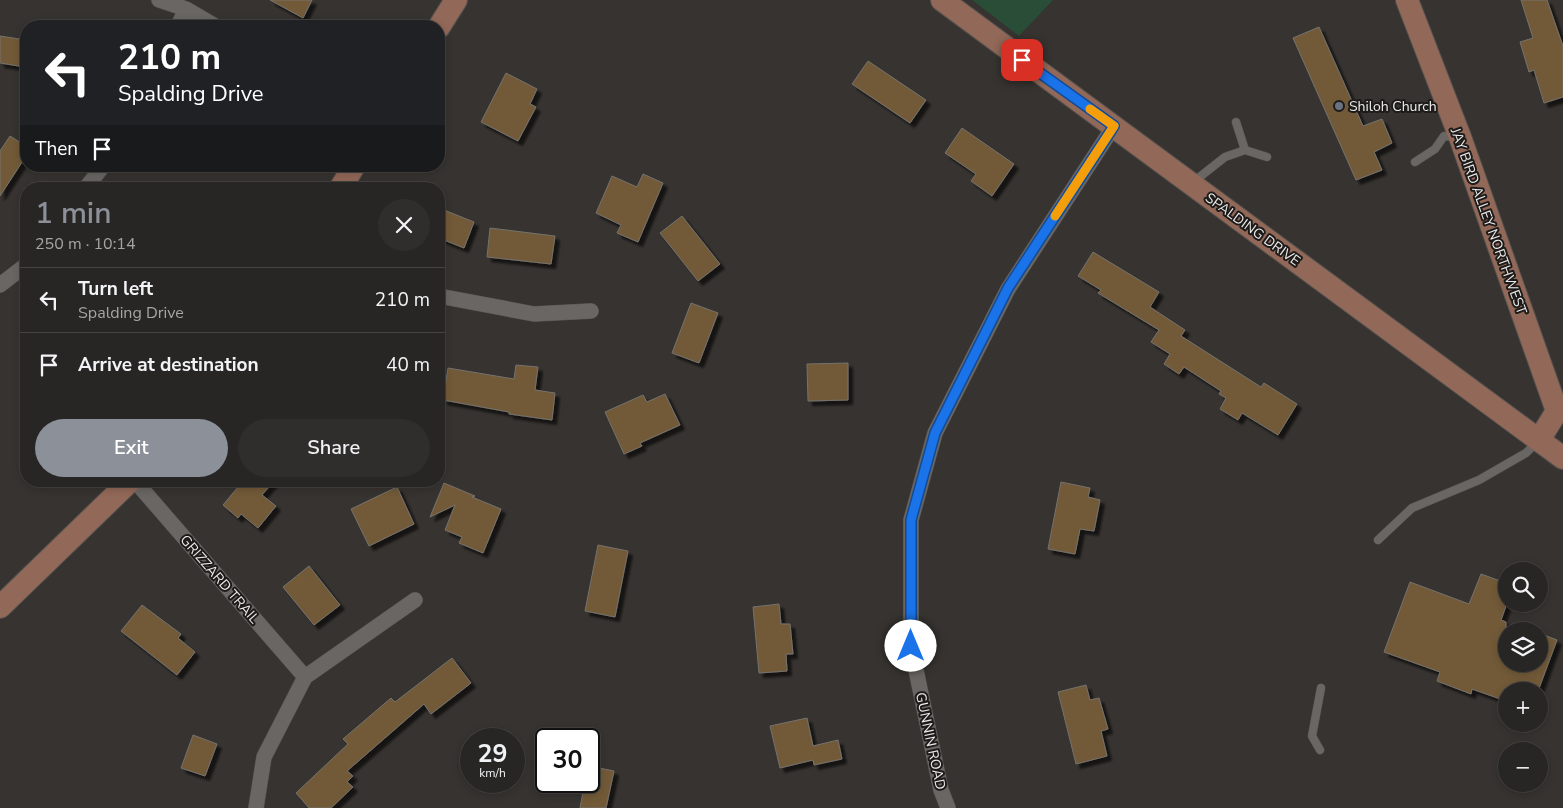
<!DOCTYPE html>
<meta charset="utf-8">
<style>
:root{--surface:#282624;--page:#302e2c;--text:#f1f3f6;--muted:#a5a5a6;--line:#444341;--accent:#8c9099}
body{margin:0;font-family:"Nunito Sans",sans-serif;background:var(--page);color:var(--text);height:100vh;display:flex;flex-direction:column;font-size:19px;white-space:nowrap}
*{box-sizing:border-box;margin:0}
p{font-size:16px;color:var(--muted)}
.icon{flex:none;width:28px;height:28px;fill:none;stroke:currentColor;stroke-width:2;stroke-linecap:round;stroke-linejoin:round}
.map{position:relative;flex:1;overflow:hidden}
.panel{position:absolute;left:20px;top:182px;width:425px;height:305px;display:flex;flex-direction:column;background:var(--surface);border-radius:20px;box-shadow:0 2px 8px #0003,0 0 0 1px var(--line)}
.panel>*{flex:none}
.hud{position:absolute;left:20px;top:20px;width:425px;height:152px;border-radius:20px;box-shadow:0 2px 8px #0003,0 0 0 1px var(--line);background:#202124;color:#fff;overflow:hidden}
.tools{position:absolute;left:1498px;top:562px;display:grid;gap:10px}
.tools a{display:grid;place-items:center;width:50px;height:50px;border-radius:50%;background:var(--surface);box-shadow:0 2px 8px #0003,0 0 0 1px var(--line);font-size:25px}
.speed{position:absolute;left:460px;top:728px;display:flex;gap:10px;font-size:25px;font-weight:700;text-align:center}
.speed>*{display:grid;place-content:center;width:65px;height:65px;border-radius:50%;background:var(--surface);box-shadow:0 2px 8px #0003,0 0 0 1px var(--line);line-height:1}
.speed small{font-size:12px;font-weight:400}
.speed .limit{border:2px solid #111;border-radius:8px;background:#fff;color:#111}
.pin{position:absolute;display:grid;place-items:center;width:42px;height:42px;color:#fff;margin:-21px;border-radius:10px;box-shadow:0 2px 8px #0006}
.me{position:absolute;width:55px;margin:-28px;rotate:0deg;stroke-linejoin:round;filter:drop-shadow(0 0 4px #0008)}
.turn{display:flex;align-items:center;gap:18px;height:105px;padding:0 15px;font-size:22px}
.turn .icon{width:65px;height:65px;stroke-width:2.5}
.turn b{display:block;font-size:35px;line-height:42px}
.then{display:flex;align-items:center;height:48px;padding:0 15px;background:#0003;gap:10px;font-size:19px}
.round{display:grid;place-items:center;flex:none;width:52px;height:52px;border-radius:26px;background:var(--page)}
.overview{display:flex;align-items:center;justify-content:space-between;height:85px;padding:0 15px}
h1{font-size:30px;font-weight:600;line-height:38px;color:var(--accent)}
.action{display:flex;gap:10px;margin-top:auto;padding:10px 15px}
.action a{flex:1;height:58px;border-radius:30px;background:var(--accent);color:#fff;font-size:20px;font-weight:600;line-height:58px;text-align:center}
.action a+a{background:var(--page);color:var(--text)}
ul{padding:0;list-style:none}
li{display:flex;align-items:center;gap:15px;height:65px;padding:0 15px;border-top:1px solid var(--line)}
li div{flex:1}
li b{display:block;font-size:19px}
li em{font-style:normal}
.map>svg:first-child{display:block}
.green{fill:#294d36}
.building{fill:#725a38;stroke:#75726e;filter:url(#shadow)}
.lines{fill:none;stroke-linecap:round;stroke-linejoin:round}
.lane-casing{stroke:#54514e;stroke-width:9}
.street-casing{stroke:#54514e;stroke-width:16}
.secondary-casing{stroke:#54514e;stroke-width:24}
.lane{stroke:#696663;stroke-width:8}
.street{stroke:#696663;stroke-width:15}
.secondary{stroke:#926858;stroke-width:22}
.route-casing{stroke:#114b97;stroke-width:12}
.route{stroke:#1a73e8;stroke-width:9}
.slow{stroke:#f59e0b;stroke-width:9}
.worship-dot{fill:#6b7280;stroke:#1d1b1a;stroke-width:2}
.labels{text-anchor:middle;stroke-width:4;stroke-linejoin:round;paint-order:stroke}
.poi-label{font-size:14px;fill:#edebe9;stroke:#1d1b1a;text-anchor:start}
.street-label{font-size:14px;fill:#edebe9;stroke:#1d1b1a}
</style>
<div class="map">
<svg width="1563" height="808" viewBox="0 0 1563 808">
<defs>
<filter id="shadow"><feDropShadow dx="4.5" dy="4.5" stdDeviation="1" flood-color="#0009"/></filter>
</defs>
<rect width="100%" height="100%" fill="#363330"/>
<path class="green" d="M 972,0 L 1053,0 L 1019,36 Z"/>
<path class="building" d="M 270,0 L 312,0 L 303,18 Z
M 1521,0 L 1547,0 L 1563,46 L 1563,97 L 1544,103 L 1534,70 L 1529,72 L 1520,42 L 1533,38 Z
M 1319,27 L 1363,126 L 1382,119 L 1392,143 L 1374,152 L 1382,170 L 1356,180 L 1293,38 Z
M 0,36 L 26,40 L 25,67 L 0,63 Z
M 868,61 L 926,100 L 910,123 L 852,84 Z
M 506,73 L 537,89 L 530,104 L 536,107 L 518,141 L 481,122 Z
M 962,128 L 1014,164 L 992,196 L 971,181 L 976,174 L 945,153 Z
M 10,136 L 26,146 L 26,156 L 0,196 L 0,151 Z
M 643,174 L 663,183 L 638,242 L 617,233 L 621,225 L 596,213 L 612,176 L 637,187 Z
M 439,208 L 474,222 L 464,248 L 439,238 Z
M 682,216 L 720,264 L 698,281 L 660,233 Z
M 490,228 L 555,236 L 551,264 L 487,257 Z
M 1093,252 L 1159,292 L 1150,307 L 1185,330 L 1181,336 L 1261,387 L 1264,383 L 1297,404 L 1278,435 L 1242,413 L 1238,420 L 1220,409 L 1226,398 L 1219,394 L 1221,391 L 1184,367 L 1179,374 L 1164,364 L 1170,354 L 1151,342 L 1159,330 L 1098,293 L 1101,290 L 1078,276 Z
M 691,303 L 718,313 L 699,363 L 672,353 Z
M 848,363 L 848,400 L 808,401 L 807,364 Z
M 516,365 L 538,367 L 535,390 L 555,393 L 552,420 L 509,414 L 509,412 L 443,400 L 448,368 L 514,379 Z
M 665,394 L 680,425 L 640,443 L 642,446 L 624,454 L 605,412 L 643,395 L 647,402 Z
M 243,481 L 274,481 L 262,495 L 276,506 L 258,528 L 241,514 L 238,518 L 223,505 Z
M 1061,482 L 1090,488 L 1088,497 L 1100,500 L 1094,531 L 1080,529 L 1075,554 L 1048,549 Z
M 444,483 L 475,496 L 472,497 L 501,509 L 483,553 L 459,543 L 462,537 L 445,530 L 455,505 L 430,517 Z
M 397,487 L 414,524 L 369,546 L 351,509 Z
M 598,545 L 628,551 L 615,617 L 585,611 Z
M 309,566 L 340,605 L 314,625 L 283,587 Z
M 1481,574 L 1506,583 L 1506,606 L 1501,620 L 1506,622 L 1506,664 L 1539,664 L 1539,633 L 1557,640 L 1538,691 L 1506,691 L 1506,701 L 1472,689 L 1471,694 L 1437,681 L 1440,672 L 1384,652 L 1410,582 L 1469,604 Z
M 779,604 L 781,624 L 790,624 L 793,654 L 786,654 L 787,671 L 759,673 L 753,607 Z
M 142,605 L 181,634 L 178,638 L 195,652 L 177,675 L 121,631 Z
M 452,658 L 471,683 L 431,714 L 424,704 L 347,771 L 353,776 L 347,782 L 353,787 L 331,808 L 309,808 L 296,793 L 348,744 L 343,739 L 391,698 L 395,702 Z
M 1086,685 L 1090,700 L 1099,698 L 1108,729 L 1101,731 L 1107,756 L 1076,764 L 1058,692 Z
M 807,718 L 813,746 L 838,740 L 842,759 L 814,765 L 813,760 L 780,768 L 770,726 Z
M 193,735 L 217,744 L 205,776 L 181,768 Z
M 589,766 L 614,771 L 606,808 L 580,808 L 585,781 L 589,781 Z"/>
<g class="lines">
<defs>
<path id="lane" d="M 1236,122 L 1245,150
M 1415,162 L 1435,149 L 1444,136 L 1457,137
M 1192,183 L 1225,157 L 1245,150 L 1267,157
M 1378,540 L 1412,508 L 1479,480 L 1526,453 L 1538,441
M 1320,750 L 1312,736 L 1321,688"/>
<path id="street" d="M 159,0 L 186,9 L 215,26
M 178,26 L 186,9
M 85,189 L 103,166
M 0,285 L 26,265
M 439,296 L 534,314 L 591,311
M 135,481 L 305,677
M 256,808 L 264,757 L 305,677 L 415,600
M 948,808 L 941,790 L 911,646 L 911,520 L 935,433 L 1008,289 L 1114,126"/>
<path id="secondary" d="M 942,0 L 1563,458
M 1407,0 L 1460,137 L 1557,411 L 1539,440
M 439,27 L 456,0
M 340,189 L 354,166
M 0,607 L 130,481"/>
</defs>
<use href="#lane" class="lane-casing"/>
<use href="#street" class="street-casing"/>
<use href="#secondary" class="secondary-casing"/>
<use href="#lane" class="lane"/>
<use href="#street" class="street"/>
<use href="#secondary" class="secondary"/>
</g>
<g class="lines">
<defs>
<path id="route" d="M 911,646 L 911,520 L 935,433 L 1008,288 L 1114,126 L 1022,60"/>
</defs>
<use href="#route" class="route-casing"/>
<use href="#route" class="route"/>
<path class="slow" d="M 1055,216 L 1114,126 L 1090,109"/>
</g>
<circle class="worship-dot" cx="1339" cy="106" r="5"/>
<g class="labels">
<g class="poi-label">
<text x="1349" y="111">Shiloh Church</text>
</g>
<g class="street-label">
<text transform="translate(1489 221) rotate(70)" y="5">JAY BIRD ALLEY NORTHWEST</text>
<text transform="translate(1253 229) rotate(36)" y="5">SPALDING DRIVE</text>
<text transform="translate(220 579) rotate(49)" y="5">GRIZZARD TRAIL</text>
<text transform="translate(931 741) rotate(78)" y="5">GUNNIN ROAD</text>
</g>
</g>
</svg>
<div class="tools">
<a><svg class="icon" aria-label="search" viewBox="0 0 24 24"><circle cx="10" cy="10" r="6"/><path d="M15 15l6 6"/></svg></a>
<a><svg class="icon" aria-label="layers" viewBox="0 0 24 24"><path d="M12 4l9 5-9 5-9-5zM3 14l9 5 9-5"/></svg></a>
<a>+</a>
<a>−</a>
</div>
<div class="speed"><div>29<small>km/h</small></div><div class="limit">30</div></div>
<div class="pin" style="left:1022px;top:60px;background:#d93025"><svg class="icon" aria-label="arrive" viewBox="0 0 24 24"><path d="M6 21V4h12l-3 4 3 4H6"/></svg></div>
<svg class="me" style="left:911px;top:646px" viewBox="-20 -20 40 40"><circle r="19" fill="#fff"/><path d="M0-13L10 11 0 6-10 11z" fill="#1a73e8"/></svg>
<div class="hud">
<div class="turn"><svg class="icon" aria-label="left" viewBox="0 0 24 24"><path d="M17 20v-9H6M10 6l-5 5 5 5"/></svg><div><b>210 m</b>Spalding Drive</div></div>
<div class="then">Then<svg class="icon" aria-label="arrive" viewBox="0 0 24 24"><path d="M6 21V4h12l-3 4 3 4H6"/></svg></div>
</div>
<section class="panel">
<div class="overview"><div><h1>1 min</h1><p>250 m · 10:14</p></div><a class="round"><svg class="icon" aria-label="close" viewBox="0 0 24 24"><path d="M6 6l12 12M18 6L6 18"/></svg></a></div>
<ul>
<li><svg class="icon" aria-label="left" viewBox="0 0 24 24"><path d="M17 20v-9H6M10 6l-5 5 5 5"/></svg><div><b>Turn left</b><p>Spalding Drive</p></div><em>210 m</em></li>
<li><svg class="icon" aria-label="arrive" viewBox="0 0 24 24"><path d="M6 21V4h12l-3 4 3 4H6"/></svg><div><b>Arrive at destination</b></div><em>40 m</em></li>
</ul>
<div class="action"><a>Exit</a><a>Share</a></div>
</section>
</div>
